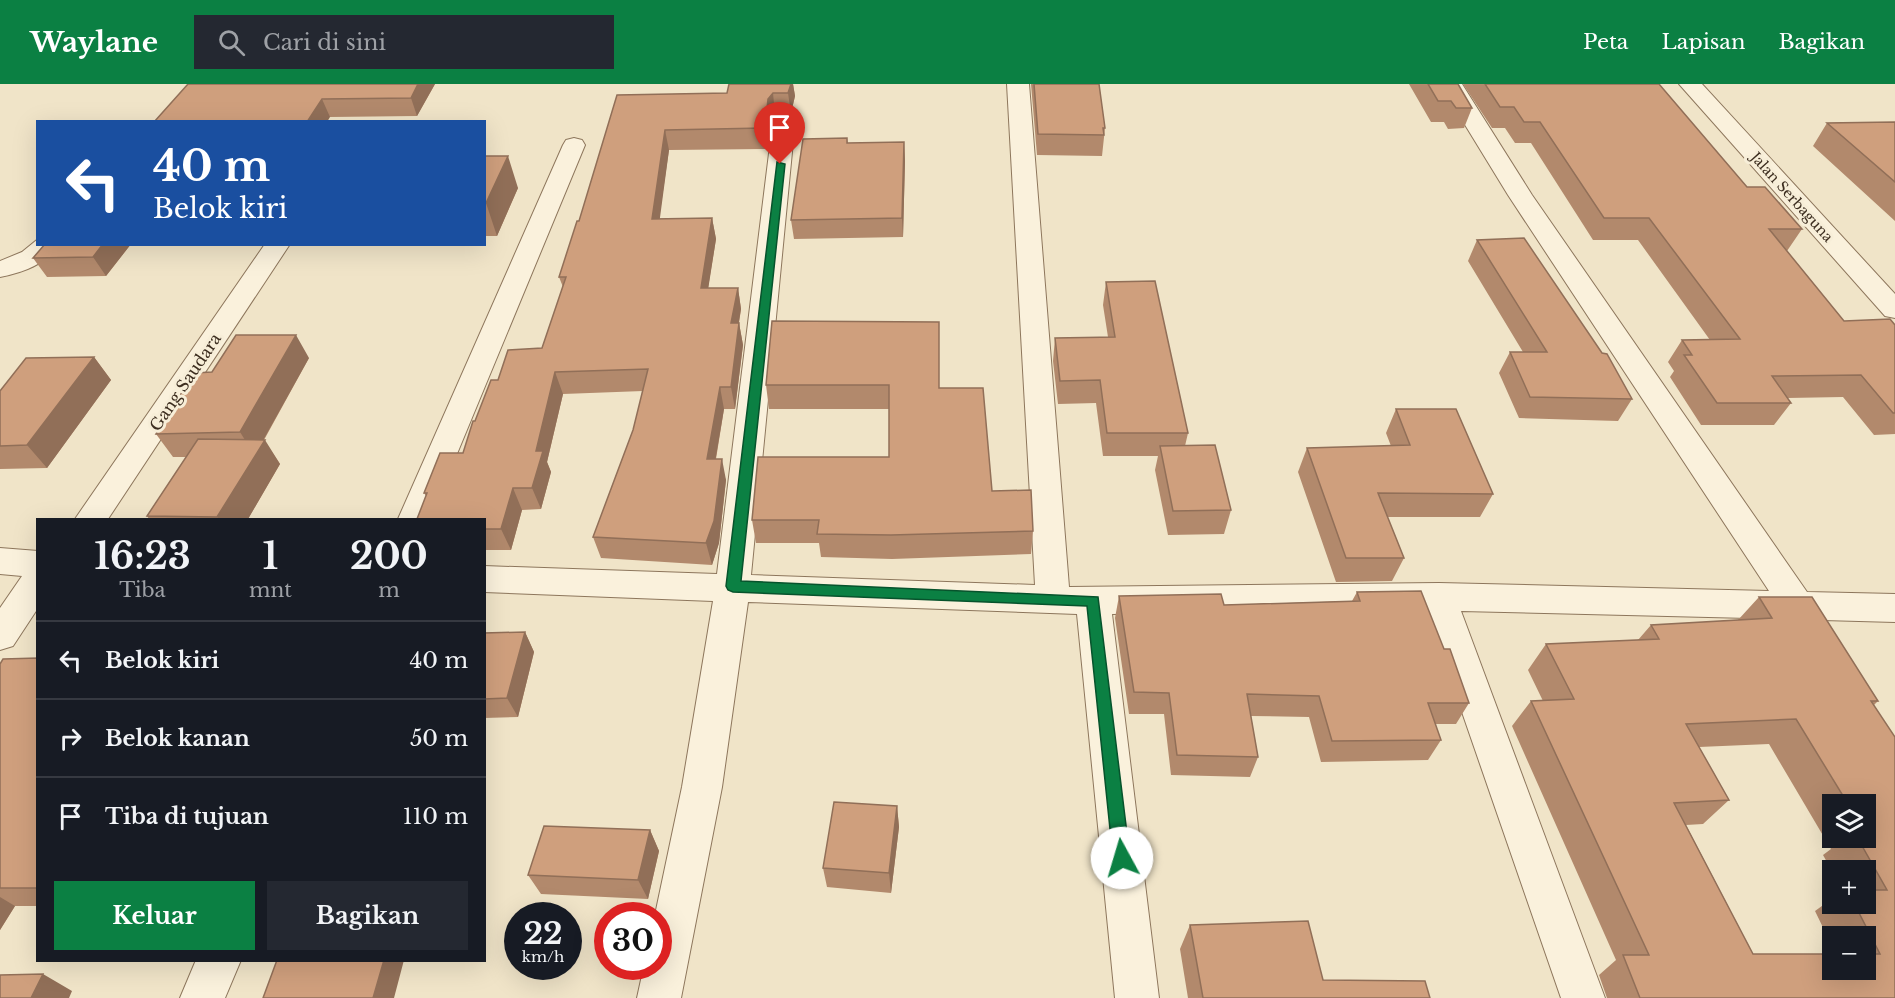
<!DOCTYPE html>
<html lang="id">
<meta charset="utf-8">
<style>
:root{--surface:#171b24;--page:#242831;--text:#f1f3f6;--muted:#9ea1a6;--line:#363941;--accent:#0b8043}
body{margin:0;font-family:"Libre Baskerville",serif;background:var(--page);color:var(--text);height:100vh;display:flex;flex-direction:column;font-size:22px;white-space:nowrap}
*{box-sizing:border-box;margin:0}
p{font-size:20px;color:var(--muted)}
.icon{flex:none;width:33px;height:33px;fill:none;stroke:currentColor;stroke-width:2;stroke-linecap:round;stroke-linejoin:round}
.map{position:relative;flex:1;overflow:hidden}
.drawer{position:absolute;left:36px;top:434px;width:450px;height:444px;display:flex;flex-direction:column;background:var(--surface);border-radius:0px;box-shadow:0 6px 24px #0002}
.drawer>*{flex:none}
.guide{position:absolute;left:36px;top:36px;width:450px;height:126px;border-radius:0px;box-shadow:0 6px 24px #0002;background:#1a4fa0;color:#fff;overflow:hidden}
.controls{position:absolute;left:1822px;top:710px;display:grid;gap:12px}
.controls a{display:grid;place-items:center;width:54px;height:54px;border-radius:0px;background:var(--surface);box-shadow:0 6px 24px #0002;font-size:30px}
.speed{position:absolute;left:504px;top:818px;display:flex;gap:12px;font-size:30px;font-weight:700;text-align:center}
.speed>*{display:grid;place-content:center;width:78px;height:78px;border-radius:50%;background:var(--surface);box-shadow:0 6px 24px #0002;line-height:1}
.speed small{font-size:15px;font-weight:400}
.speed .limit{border:9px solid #d22;background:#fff;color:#111}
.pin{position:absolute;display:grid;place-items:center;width:51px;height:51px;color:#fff;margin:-62px -26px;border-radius:50% 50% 50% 0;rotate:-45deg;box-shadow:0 0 6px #0007}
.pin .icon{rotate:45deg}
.me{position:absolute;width:66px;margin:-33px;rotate:354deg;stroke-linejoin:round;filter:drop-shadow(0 0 4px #0008)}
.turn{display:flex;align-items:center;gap:21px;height:126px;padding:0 18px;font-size:27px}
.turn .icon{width:78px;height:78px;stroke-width:2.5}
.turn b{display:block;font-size:42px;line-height:51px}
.eta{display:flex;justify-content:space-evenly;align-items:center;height:102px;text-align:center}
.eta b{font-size:36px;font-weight:800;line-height:42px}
.action{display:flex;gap:12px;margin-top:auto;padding:12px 18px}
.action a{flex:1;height:69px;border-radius:0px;background:var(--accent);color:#fff;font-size:24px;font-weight:800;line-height:69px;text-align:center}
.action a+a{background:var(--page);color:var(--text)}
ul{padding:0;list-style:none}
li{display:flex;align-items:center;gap:18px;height:78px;padding:0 18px;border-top:2px solid var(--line)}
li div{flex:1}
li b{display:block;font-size:22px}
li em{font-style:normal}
header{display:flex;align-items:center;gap:36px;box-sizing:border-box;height:84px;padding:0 30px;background:var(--accent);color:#fff}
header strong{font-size:28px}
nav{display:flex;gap:33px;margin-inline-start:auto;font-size:21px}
.search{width:420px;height:54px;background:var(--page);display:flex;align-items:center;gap:15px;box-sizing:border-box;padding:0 21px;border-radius:0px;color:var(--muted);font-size:22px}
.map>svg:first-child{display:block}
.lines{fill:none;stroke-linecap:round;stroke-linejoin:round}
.street-casing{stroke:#8d765c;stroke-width:2}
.street{fill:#faf1dc;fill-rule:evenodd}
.wall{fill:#b2896c;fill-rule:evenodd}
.shaded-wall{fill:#916f58}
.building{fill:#cf9f7d;stroke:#916f58;stroke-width:1.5;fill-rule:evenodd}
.route{fill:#0b8043;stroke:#07532c;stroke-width:1.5}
.labels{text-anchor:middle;stroke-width:6;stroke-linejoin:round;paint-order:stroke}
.far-street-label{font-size:14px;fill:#3d2e20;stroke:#f7eed8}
.street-label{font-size:16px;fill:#3d2e20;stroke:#f7eed8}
</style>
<header>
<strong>Waylane</strong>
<div class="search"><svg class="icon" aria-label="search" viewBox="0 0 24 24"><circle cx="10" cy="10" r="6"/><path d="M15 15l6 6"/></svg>Cari di sini</div>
<nav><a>Peta</a><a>Lapisan</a><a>Bagikan</a></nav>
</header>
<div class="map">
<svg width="1895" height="914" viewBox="0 0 1895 914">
<rect width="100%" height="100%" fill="#f0e4c8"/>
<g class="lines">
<defs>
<path id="street" d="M 1007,0 L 1029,0 L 1069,503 L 1439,499 L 1769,507 L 1508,111 L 1440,0 L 1462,0 L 1532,111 L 1807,508 L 1895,510 L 1895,538 L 1823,536 L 1818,545 C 1804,550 1796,548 1787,535 L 1461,527 L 1605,914 L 1561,914 L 1427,527 L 1112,530 L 1159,914 L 1115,914 L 1077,530 L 748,518 L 722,703 L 681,914 L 637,914 L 644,882 L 658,882 L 658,831 L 655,831 L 682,703 L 713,517 L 484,508 L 484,482 L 717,490 L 773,37 L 776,32 L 784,30 L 792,32 L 795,37 L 751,491 L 1035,501 Z
M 1679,0 L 1702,0 L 1895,210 L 1895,234 L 1885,232 Z
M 574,54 L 582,56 L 585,61 L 430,435 L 398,435 L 563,61 L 566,56 Z
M 38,155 L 38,160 L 59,160 C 45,181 24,188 0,193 L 0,177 L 22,168 Z
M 265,160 L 290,160 L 108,435 L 75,435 Z
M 0,464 L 38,467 L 38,524 L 13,562 L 0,566 L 0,524 L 22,492 L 0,490 Z
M 196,876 L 241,876 L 225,914 L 180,914 Z"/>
</defs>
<use href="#street" class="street-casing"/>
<use href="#street" class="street"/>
</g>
<path class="wall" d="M 435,0 L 417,32 L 330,33 L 154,38 Z
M 793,0 L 795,12 L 791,29 L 775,30 L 771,36 L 767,65 L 669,66 L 659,135 L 712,134 L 716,155 L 708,204 L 738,204 L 741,225 L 739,239 L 743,261 L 735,325 L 724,325 L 716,375 L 726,396 L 719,459 L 712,481 L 601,474 L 593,453 L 633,346 L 643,307 L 563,310 L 547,378 L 551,388 L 541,425 L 522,426 L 511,466 L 484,466 L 484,435 L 426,412 L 424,409 L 463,369 L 475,337 L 498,296 L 542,264 L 563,203 L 559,193 L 579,137 L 617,11 L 727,9 Z
M 1031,0 L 1099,0 L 1105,44 L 1102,72 L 1037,71 Z
M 1409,0 L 1458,0 L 1472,24 L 1464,44 L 1448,45 L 1444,38 L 1431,38 Z
M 1463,0 L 1659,0 L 1747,103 L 1802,145 L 1787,167 L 1844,237 L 1895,241 L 1895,350 L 1874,351 L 1843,313 L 1787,314 L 1791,319 L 1774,341 L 1701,341 L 1670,293 L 1674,287 L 1668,278 L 1682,256 L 1710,256 L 1638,156 L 1593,156 L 1531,59 L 1515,59 L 1505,44 L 1492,44 Z
M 1895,38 L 1895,137 L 1813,62 L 1827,39 Z
M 847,54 L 848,59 L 904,58 L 905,77 L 903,153 L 794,155 L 791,136 Z
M 484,72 L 518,104 L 497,152 L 484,152 Z
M 1477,156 L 1632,315 L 1618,337 L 1519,334 L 1499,289 L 1510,268 L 1523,268 L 1468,177 Z
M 131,160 L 106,192 L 47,193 L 33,174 Z
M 1106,198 L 1188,349 L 1185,362 L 1231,426 L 1224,450 L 1168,451 L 1155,386 L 1158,372 L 1103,372 L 1096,319 L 1058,320 L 1053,277 L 1055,254 L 1108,253 L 1103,221 Z
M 772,237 L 939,304 L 992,407 L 1033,447 L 1031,470 L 892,475 L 821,473 L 819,459 L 756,459 L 752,436 L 889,373 L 889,325 L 769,325 L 766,301 Z
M 94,273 L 111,296 L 47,384 L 0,385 L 0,307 Z
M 309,274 L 264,356 L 280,380 L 248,435 L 149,435 L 147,432 L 186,373 L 173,373 L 156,350 L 212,288 Z
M 1396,325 L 1493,410 L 1480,433 L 1387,433 L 1404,474 L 1392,497 L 1336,498 L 1298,388 L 1307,364 L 1391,362 L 1386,349 Z
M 1357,508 L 1444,565 L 1469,619 L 1456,640 L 1435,640 L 1441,656 L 1428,676 L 1321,678 L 1309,633 L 1251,632 L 1258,673 L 1250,693 L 1171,691 L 1164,630 L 1129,630 L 1115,534 L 1119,512 L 1224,521 L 1352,517 Z
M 1759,513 L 1878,617 L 1874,621 L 1895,914 L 1607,914 L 1599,891 L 1616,876 L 1512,642 L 1531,617 L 1543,617 L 1528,586 L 1546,560 L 1638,556 L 1651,541 L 1738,536 ZM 1769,660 L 1831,765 L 1823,771 L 1833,789 L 1833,786 L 1866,786 L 1866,819 L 1833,819 L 1833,814 L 1815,827 L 1833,864 L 1833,852 L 1866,852 L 1866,885 L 1753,870 L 1686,741 L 1703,740 L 1729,716 L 1699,663 ZM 1833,720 L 1866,720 L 1866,753 L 1833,753 Z
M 525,548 L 534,568 L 518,633 L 484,634 L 484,549 Z
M 38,574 L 38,822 L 15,822 L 0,846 L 0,580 Z
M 897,722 L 899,743 L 891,809 L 827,803 L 823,784 Z
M 650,746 L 659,767 L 648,815 L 541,810 L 528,791 Z
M 1190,841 L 1323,896 L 1430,914 L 1188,914 L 1180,865 Z"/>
<path class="shaded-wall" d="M 418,0 L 435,0 L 417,32 L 411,14 Z
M 791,0 L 793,0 L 795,12 L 791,29 L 788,9 Z
M 773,9 L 775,30 L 771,36 L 767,65 L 765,44 L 768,15 Z
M 322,15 L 330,33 L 327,38 L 307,38 Z
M 665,46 L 669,66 L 657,156 L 652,135 Z
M 904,58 L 905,77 L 903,153 L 902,134 Z
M 508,72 L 518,104 L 497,152 L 486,119 Z
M 712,134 L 716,155 L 705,225 L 701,204 Z
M 103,160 L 131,160 L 106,192 L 93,173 Z
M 738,204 L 741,225 L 735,261 L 731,239 Z
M 739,239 L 743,261 L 735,325 L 731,303 Z
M 296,251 L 309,274 L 256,369 L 265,356 L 280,380 L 248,435 L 219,435 L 217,433 L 255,372 L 240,348 Z
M 94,273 L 111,296 L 47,384 L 27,361 Z
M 555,288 L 563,310 L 547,378 L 551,388 L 541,425 L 532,404 L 536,367 Z
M 720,303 L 724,325 L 712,396 L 707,375 Z
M 722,375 L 726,396 L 719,459 L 712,481 L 706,459 Z
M 513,404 L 522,426 L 511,466 L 501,445 Z
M 525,548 L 534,568 L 518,633 L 507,614 Z
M 897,722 L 899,743 L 891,809 L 889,789 Z
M 650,746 L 659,767 L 648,815 L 638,796 Z
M 0,813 L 15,822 L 0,846 Z
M 384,876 L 404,876 L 394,914 L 373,914 Z
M 43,890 L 72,907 L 69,914 L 31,914 Z"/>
<path class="building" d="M 188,0 L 418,0 L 411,14 L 322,15 L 307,38 L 154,38 Z
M 729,0 L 791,0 L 788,9 L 773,9 L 768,15 L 765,44 L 665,46 L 652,135 L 712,134 L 701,204 L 738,204 L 731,239 L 739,239 L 731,303 L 720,303 L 707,375 L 722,375 L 714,437 L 706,459 L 593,453 L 633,346 L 648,285 L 555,288 L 536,367 L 543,367 L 532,404 L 513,404 L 501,445 L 484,445 L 484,435 L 417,435 L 427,409 L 424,409 L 440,369 L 463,369 L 473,337 L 475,337 L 491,296 L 498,296 L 508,266 L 542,264 L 566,193 L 559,193 L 577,137 L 579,137 L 617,11 L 727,9 Z
M 1034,0 L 1099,0 L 1105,44 L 1103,44 L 1104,51 L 1038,50 Z
M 1428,0 L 1458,0 L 1472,24 L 1456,24 L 1451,17 L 1438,17 Z
M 1485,0 L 1659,0 L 1747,103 L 1765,103 L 1802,145 L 1769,145 L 1844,237 L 1890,235 L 1895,241 L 1895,329 L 1893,329 L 1861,291 L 1772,292 L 1791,319 L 1717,319 L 1684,271 L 1692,271 L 1682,256 L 1740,255 L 1649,134 L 1604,134 L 1540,38 L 1524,38 L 1514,23 L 1500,23 Z
M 1895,38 L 1895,98 L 1827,39 Z
M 847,54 L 847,59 L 904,58 L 902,134 L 791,136 L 803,55 Z
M 484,72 L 508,72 L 486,119 L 484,119 Z
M 1524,154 L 1602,269 L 1607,270 L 1632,315 L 1530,313 L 1510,268 L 1547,268 L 1477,156 Z
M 45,160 L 103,160 L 93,173 L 33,174 Z
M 1155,197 L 1188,349 L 1107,349 L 1100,296 L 1060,297 L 1055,254 L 1115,253 L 1106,198 Z
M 772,237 L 939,238 L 939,304 L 983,304 L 992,407 L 1031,406 L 1033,447 L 891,451 L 817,450 L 819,436 L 752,436 L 758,373 L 889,373 L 889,301 L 766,301 Z
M 236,251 L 296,251 L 240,348 L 156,350 L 194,289 L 212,288 Z
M 94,273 L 27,361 L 0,362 L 0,307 L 26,274 Z
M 1396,325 L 1456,325 L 1493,410 L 1378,409 L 1404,474 L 1346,474 L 1307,364 L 1410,361 Z
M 198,355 L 265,356 L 217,433 L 147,432 Z
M 1215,361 L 1231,426 L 1173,427 L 1160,362 Z
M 1421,507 L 1444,565 L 1450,565 L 1469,619 L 1428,619 L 1441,656 L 1332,657 L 1319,612 L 1247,610 L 1258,673 L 1177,671 L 1169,609 L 1134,608 L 1119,512 L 1221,510 L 1224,521 L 1360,517 L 1357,508 Z
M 1759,513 L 1812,513 L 1878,617 L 1871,617 L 1895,653 L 1895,914 L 1640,914 L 1623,871 L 1649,871 L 1531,617 L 1574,615 L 1546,560 L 1659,555 L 1651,541 L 1772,534 ZM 1796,635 L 1848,720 L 1866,720 L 1866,753 L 1857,753 L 1887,806 L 1866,806 L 1866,819 L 1854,819 L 1880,870 L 1866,870 L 1866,885 L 1833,885 L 1833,870 L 1753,870 L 1674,719 L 1729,716 L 1686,640 Z
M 525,548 L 507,614 L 484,615 L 484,549 Z
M 38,574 L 38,804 L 0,804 L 0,580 L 3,575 Z
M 834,718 L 897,722 L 889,789 L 823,784 Z
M 544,742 L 650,746 L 638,796 L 528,791 Z
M 1308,837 L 1323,896 L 1425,897 L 1430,914 L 1203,914 L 1190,841 Z
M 277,876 L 384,876 L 373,914 L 263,914 Z
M 43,890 L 31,914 L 0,914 L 0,891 Z"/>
<path class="route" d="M 777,78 L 785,80 L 741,497 L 1098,513 L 1130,774 L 1128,780 L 1122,782 L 1116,780 L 1113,774 L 1087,522 L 733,508 L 728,506 L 726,502 Z"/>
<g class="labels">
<g class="far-street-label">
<text transform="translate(1792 113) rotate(48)" y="5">Jalan Serbaguna</text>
</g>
<g class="street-label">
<text transform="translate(185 298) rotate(-56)" y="6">Gang Saudara</text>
</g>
</g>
</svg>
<div class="controls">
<a><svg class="icon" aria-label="layers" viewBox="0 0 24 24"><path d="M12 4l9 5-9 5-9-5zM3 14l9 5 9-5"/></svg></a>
<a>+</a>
<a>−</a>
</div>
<div class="speed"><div>22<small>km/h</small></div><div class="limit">30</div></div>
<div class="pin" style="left:780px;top:80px;background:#d93025"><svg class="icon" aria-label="arrive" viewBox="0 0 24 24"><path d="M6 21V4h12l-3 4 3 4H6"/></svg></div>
<svg class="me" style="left:1122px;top:774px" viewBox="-20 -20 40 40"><circle r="19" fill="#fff"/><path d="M0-13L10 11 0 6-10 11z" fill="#0b8043"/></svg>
<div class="guide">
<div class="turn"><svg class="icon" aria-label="left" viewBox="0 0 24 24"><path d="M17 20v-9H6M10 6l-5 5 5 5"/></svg><div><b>40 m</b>Belok kiri</div></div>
</div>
<section class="drawer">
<div class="eta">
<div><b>16:23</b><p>Tiba</p></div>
<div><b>1</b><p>mnt</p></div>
<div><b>200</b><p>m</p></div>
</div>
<ul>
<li><svg class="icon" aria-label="left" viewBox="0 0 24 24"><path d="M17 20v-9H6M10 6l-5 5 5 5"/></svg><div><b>Belok kiri</b></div><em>40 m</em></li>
<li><svg class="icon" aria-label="right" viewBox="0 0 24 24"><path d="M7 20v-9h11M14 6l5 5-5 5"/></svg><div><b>Belok kanan</b></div><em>50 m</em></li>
<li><svg class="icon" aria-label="arrive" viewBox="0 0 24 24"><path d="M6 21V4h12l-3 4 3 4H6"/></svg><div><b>Tiba di tujuan</b></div><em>110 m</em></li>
</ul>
<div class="action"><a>Keluar</a><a>Bagikan</a></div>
</section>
</div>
